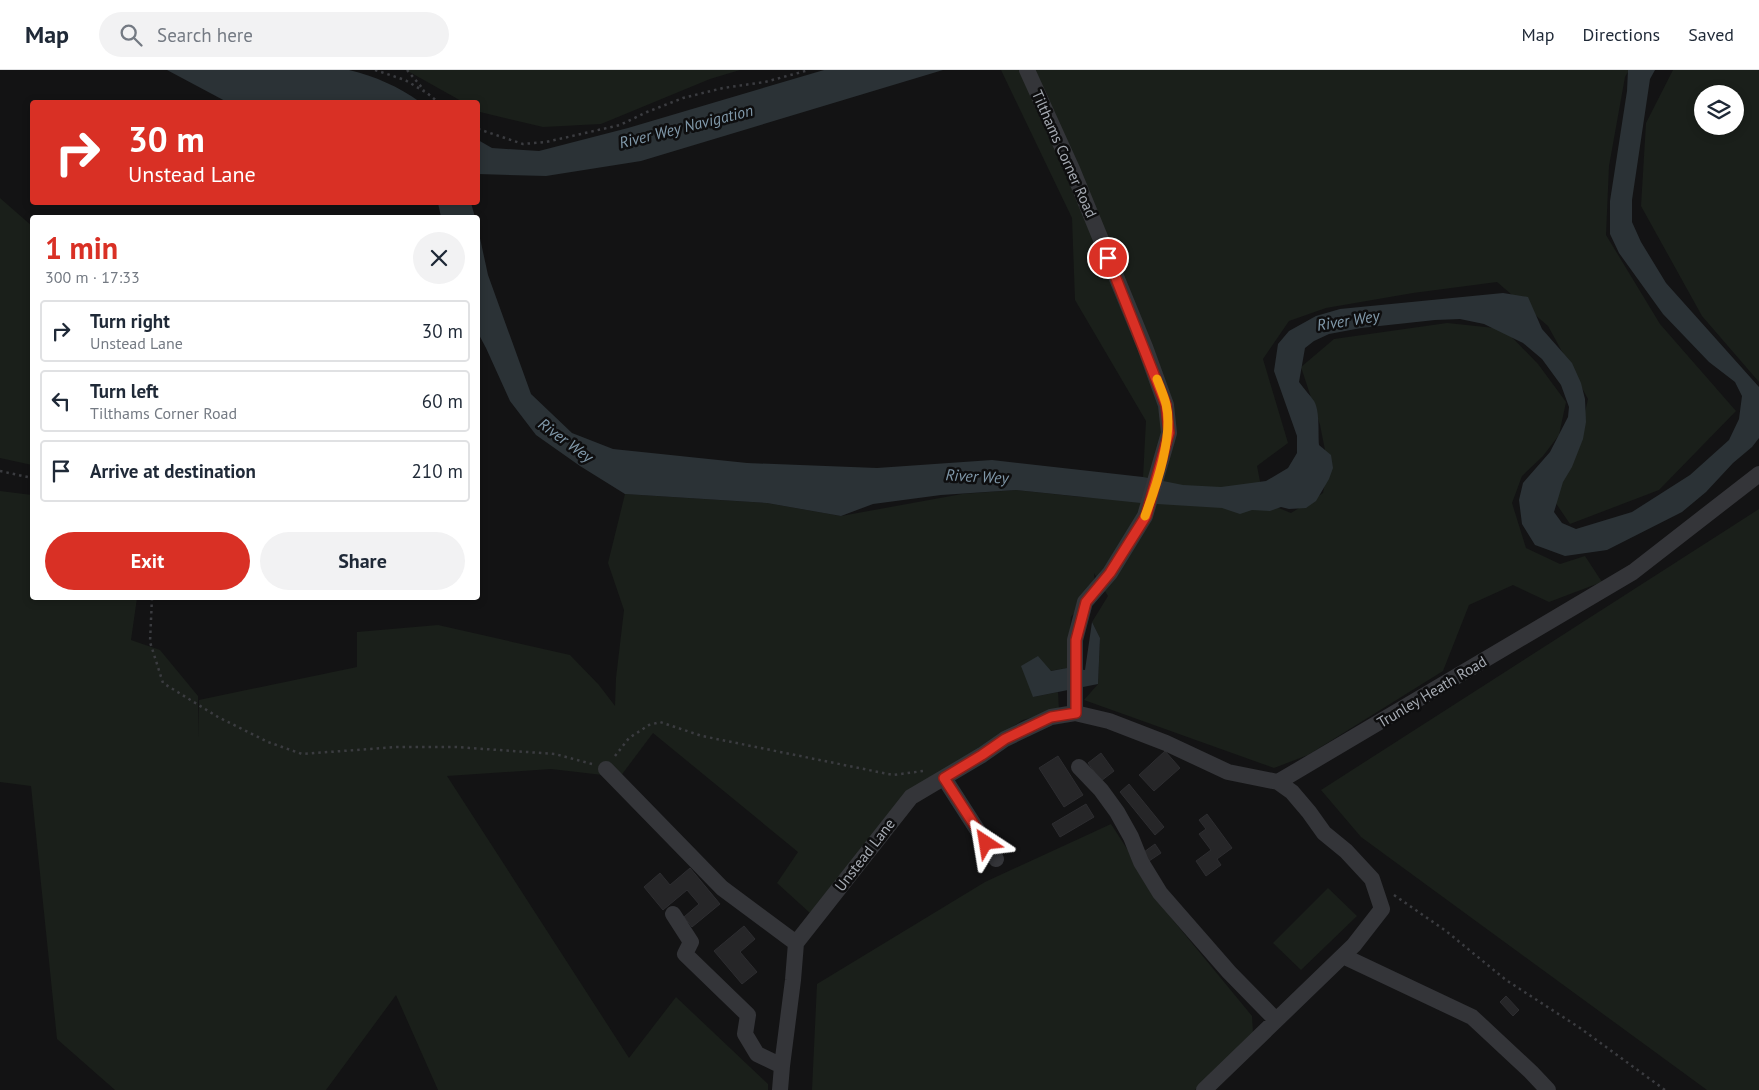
<!DOCTYPE html>
<meta charset="utf-8">
<style>
:root{--surface:#fff;--page:#f2f2f3;--text:#1f2937;--muted:#747a83;--line:#e0e1e3;--accent:#d93025}
body{margin:0;font-family:"PT Sans",sans-serif;background:var(--page);color:var(--text);height:100vh;display:flex;flex-direction:column;font-size:19px;white-space:nowrap}
*{box-sizing:border-box;margin:0}
p{font-size:16px;color:var(--muted)}
.icon{flex:none;width:28px;height:28px;fill:none;stroke:currentColor;stroke-width:2;stroke-linecap:round;stroke-linejoin:round}
.map{position:relative;flex:1;overflow:hidden}
.panel{position:absolute;left:30px;top:145px;width:450px;height:385px;display:flex;flex-direction:column;background:var(--surface);border-radius:5px;box-shadow:0 2px 8px #0003}
.panel>*{flex:none}
.hud{position:absolute;left:30px;top:30px;width:450px;height:105px;border-radius:5px;box-shadow:0 2px 8px #0003;background:#d93025;color:#fff;overflow:hidden}
.controls{position:absolute;left:1694px;top:15px;display:grid;gap:10px}
.controls a{display:grid;place-items:center;width:50px;height:50px;border-radius:50%;background:var(--surface);box-shadow:0 2px 8px #0003;font-size:25px}
.pin{position:absolute;display:grid;place-items:center;width:42px;height:42px;color:#fff;margin:-21px;border:2px solid #fff;border-radius:50%;box-shadow:0 1px 5px #0007}
.me{position:absolute;width:55px;margin:-28px;rotate:327deg;stroke-linejoin:round;filter:drop-shadow(0 0 4px #0008)}
.turn{display:flex;align-items:center;gap:18px;height:105px;padding:0 15px;font-size:22px}
.turn .icon{width:65px;height:65px;stroke-width:2.5}
.turn b{display:block;font-size:35px;line-height:42px}
.round{display:grid;place-items:center;flex:none;width:52px;height:52px;border-radius:26px;background:var(--page)}
.summary{display:flex;align-items:center;justify-content:space-between;height:85px;padding:0 15px}
h1{font-size:30px;font-weight:800;line-height:38px;color:var(--accent)}
.cta{display:flex;gap:10px;margin-top:auto;padding:10px 15px}
.cta a{flex:1;height:58px;border-radius:30px;background:var(--accent);color:#fff;font-size:20px;font-weight:800;line-height:58px;text-align:center}
.cta a+a{background:var(--page);color:var(--text)}
ul{padding:0;list-style:none}
li{display:flex;align-items:center;gap:15px;height:62px;margin:0 10px 8px;padding:0 5px;border:2px solid var(--line);border-radius:5px}
li div{flex:1}
li b{display:block;font-size:19px}
li em{font-style:normal}
header{display:flex;align-items:center;gap:30px;box-sizing:border-box;height:70px;padding:0 25px;background:var(--surface);border-bottom:1px solid var(--line)}
header strong{font-size:24px}
nav{display:flex;gap:28px;margin-inline-start:auto;font-size:18px}
.search{width:350px;height:45px;background:var(--page);display:flex;align-items:center;gap:12px;box-sizing:border-box;padding:0 18px;border-radius:28px;color:var(--muted);font-size:19px}
.map>svg:first-child{display:block}
.green{fill:#1a1f1a;fill-rule:evenodd}
.water{fill:#2b3236}
.building{fill:#262628;stroke:#2d2d30}
.lines{fill:none;stroke-linecap:round;stroke-linejoin:round}
.path{stroke:#3b3c40;stroke-width:2.5;stroke-dasharray:2.5 4;stroke-linecap:butt}
.minor{stroke:#343539;stroke-width:16}
.route-casing{stroke:#8d1f18;stroke-width:12}
.route{stroke:#d93025;stroke-width:9}
.slow{stroke:#f59e0b;stroke-width:9}
.labels{text-anchor:middle;stroke-width:5;stroke-linejoin:round;paint-order:stroke}
.street-label{font-size:15px;fill:#a6abb3;stroke:#0e0e0f}
.water-label{font-size:16px;font-style:italic;fill:#8199aa;stroke:#0e0e0f}
</style>
<header>
<strong>Map</strong>
<div class="search"><svg class="icon" aria-label="search" viewBox="0 0 24 24"><circle cx="10" cy="10" r="6"/><path d="M15 15l6 6"/></svg>Search here</div>
<nav><a>Map</a><a>Directions</a><a>Saved</a></nav>
</header>
<div class="map">
<svg width="1759" height="1020" viewBox="0 0 1759 1020">
<rect width="100%" height="100%" fill="#131314"/>
<path class="green" d="M 406,0 L 740,0 L 710,9 L 601,54 L 543,57 L 480,42 L 478,41 L 478,32 L 463,32 Z
M 1001,0 L 1629,0 L 1625,7 L 1609,96 L 1606,165 L 1660,254 L 1736,341 L 1659,420 L 1570,454 L 1551,426 L 1574,390 L 1588,329 L 1548,256 L 1497,212 L 1413,223 L 1326,238 L 1289,251 L 1263,289 L 1288,373 L 1257,396 L 1264,432 L 1291,443 L 1323,423 L 1328,395 L 1320,355 L 1301,297 L 1334,269 L 1447,253 L 1504,259 L 1538,294 L 1566,332 L 1559,365 L 1543,386 L 1522,406 L 1512,433 L 1526,478 L 1560,494 L 1585,486 L 1602,512 L 1549,532 L 1513,515 L 1469,535 L 1443,601 L 1308,685 L 1274,698 L 1084,630 L 1098,614 L 1100,568 L 1092,552 L 1108,526 L 1094,503 L 1095,516 L 1071,547 L 1067,598 L 1050,601 L 1033,627 L 1058,622 L 1059,640 L 1023,650 L 901,729 L 810,843 L 777,813 L 798,782 L 653,663 L 620,707 L 551,699 L 447,706 L 629,988 L 676,927 L 768,1014 L 768,1020 L 438,1020 L 396,925 L 326,1020 L 115,1020 L 57,969 L 31,716 L 0,712 L 0,421 L 32,425 L 32,528 L 137,528 L 131,570 L 160,580 L 198,626 L 198,667 L 199,630 L 357,597 L 357,562 L 438,555 L 570,585 L 599,615 L 615,636 L 616,608 L 624,540 L 608,493 L 625,424 L 767,433 L 841,446 L 962,424 L 1016,420 L 1082,427 L 1167,429 L 1143,407 L 1146,351 L 1075,230 L 1072,148 Z
M 1673,0 L 1759,0 L 1759,312 L 1702,246 L 1641,136 L 1646,53 ZM 1702,24 L 1735,24 L 1735,56 L 1702,56 Z
M 0,128 L 32,156 L 32,395 L 0,388 Z
M 1759,439 L 1759,1020 L 1707,1020 L 1361,767 L 1321,720 Z
M 1111,754 L 1173,850 L 1252,946 L 1253,963 L 1195,1020 L 812,1020 L 817,914 L 985,812 Z
M 1328,818 L 1357,846 L 1301,900 L 1273,873 Z"/>
<path class="water" d="M 167,0 L 349,0 C 375,6 399,17 420,32 L 227,32 Z
M 824,0 L 943,0 L 641,91 L 546,106 L 478,104 L 478,70 L 492,78 L 539,81 L 628,58 Z
M 1628,0 L 1655,0 L 1650,9 L 1632,130 L 1632,152 L 1641,172 L 1666,213 L 1759,317 L 1759,368 L 1752,377 L 1733,393 L 1706,422 L 1682,442 L 1607,480 L 1565,486 L 1535,475 L 1522,454 L 1519,430 L 1523,413 L 1550,382 L 1568,347 L 1569,337 L 1561,315 L 1542,289 L 1523,273 L 1484,254 L 1460,249 L 1435,250 L 1361,258 L 1329,264 L 1314,271 L 1305,278 L 1299,312 C 1304,319 1310,325 1314,331 C 1320,341 1318,363 1319,375 L 1331,385 L 1333,398 L 1329,409 L 1316,431 L 1306,438 L 1289,439 L 1281,437 L 1270,441 L 1252,440 L 1240,444 L 1222,438 L 1141,433 L 1016,420 L 941,425 L 873,434 L 841,446 L 767,433 L 625,424 L 580,396 L 536,365 L 510,331 L 486,278 L 478,263 L 478,159 L 488,205 L 531,324 L 572,363 L 613,379 L 747,393 L 877,398 L 992,390 L 1143,407 L 1183,415 L 1221,417 L 1266,411 L 1288,398 L 1297,383 L 1297,366 L 1274,301 L 1278,274 L 1289,261 L 1316,246 L 1340,239 L 1503,223 L 1528,227 L 1542,259 L 1572,293 L 1581,313 L 1585,329 L 1586,352 L 1583,369 L 1572,397 L 1563,412 L 1554,442 L 1562,453 L 1576,459 L 1632,442 L 1690,405 L 1729,370 L 1739,349 L 1742,326 L 1735,312 L 1709,292 L 1663,244 L 1619,183 L 1610,164 L 1610,131 L 1627,21 Z
M 438,133 L 471,133 L 475,147 L 441,147 Z
M 1092,552 L 1100,568 L 1098,614 L 1033,627 L 1021,596 L 1038,586 L 1051,601 L 1067,598 L 1085,600 Z"/>
<path class="building" d="M 1165,681 L 1180,698 L 1154,721 L 1139,705 Z
M 1101,683 L 1114,701 L 1101,711 L 1088,693 Z
M 1058,686 L 1083,725 L 1064,737 L 1039,698 Z
M 1129,714 L 1164,757 L 1155,765 L 1120,722 Z
M 1086,734 L 1094,747 L 1060,767 L 1052,754 Z
M 1207,744 L 1232,778 L 1217,789 L 1221,795 L 1206,806 L 1196,791 L 1211,780 L 1199,764 L 1206,759 L 1199,750 Z
M 1155,774 L 1161,783 L 1149,791 L 1144,782 Z
M 690,798 L 720,834 L 692,857 L 684,847 L 699,834 L 687,820 L 663,840 L 644,817 L 660,803 L 670,815 Z
M 744,856 L 755,869 L 740,882 L 757,902 L 742,914 L 714,881 Z
M 1506,926 L 1519,940 L 1513,946 L 1500,932 Z"/>
<g class="lines">
<path class="path" d="M 375,0 L 405,10 L 427,23 L 438,32
M 407,0 L 424,20
M 478,59 L 523,74 L 546,72 L 620,55 L 647,42 L 683,28 L 723,18 L 765,12 L 809,0
M 0,401 L 32,408
M 152,528 L 150,572 L 163,613 L 218,647 L 268,672 L 302,684 L 396,677 L 456,677 L 555,684 L 592,694
M 615,686 L 629,668 L 649,655 L 660,652 L 702,666 L 893,705 L 923,701
M 1394,825 L 1446,861 L 1506,910 L 1580,958 L 1665,1020"/>
<path class="minor" d="M 1027,0 L 1072,99 L 1145,277 L 1166,335 L 1169,363 L 1145,446 L 1110,503 L 1085,532 L 1075,570 L 1075,643
M 1079,697 L 1101,720 L 1117,742 L 1131,767 L 1141,792 L 1160,823 L 1229,902 L 1276,950
M 606,699 L 722,818 L 796,873
M 944,708 L 996,789
M 673,844 L 691,872 L 685,884 L 748,945 L 745,964 L 757,984 L 782,996
M 1343,886 L 1472,947 L 1531,1002 L 1548,1020
M 780,1020 L 782,996 L 793,910 L 796,873 L 911,727 L 982,685 L 1005,669 L 1051,647 L 1075,643 L 1109,651 L 1166,673 L 1228,702 L 1278,712 L 1633,502 L 1759,404
M 1204,1020 L 1354,875 L 1382,839 L 1372,809 L 1346,781 L 1324,763 L 1309,742 L 1292,722 L 1278,712"/>
</g>
<g class="lines">
<defs>
<path id="route" d="M 986,773 L 944,708 L 982,685 L 1005,669 L 1051,647 L 1076,643 L 1076,570 L 1086,532 L 1110,503 L 1146,446 L 1169,363 L 1166,335 L 1108,188"/>
</defs>
<use href="#route" class="route-casing"/>
<use href="#route" class="route"/>
<path class="slow" d="M 1145,446 C 1156,417 1174,365 1166,334 C 1164,326 1160,317 1157,309"/>
</g>
<g class="labels">
<g class="street-label">
<text transform="translate(1064 84) rotate(66)" y="5">Tilthams Corner Road</text>
<text transform="translate(1432 622) rotate(-31)" y="5">Trunley Heath Road</text>
<text transform="translate(865 785) rotate(-52)" y="5">Unstead Lane</text>
</g>
<g class="water-label">
<text transform="translate(686 56) rotate(-14)" y="6">River Wey Navigation</text>
<text transform="translate(1348 250) rotate(-9)" y="6">River Wey</text>
<text transform="translate(566 370) rotate(36)" y="6">River Wey</text>
<text transform="translate(977 406) rotate(3)" y="6">River Wey</text>
</g>
</g>
</svg>
<div class="controls">
<a><svg class="icon" aria-label="layers" viewBox="0 0 24 24"><path d="M12 4l9 5-9 5-9-5zM3 14l9 5 9-5"/></svg></a>
</div>
<div class="pin" style="left:1108px;top:188px;background:#d93025"><svg class="icon" aria-label="arrive" viewBox="0 0 24 24"><path d="M6 21V4h12l-3 4 3 4H6"/></svg></div>
<svg class="me" style="left:986px;top:773px" viewBox="-20 -20 40 40"><path d="M0-17L14 15 0 8-14 15z" fill="#d93025" stroke="#fff" stroke-width="4"/></svg>
<div class="hud">
<div class="turn"><svg class="icon" aria-label="right" viewBox="0 0 24 24"><path d="M7 20v-9h11M14 6l5 5-5 5"/></svg><div><b>30 m</b>Unstead Lane</div></div>
</div>
<section class="panel">
<div class="summary"><div><h1>1 min</h1><p>300 m · 17:33</p></div><a class="round"><svg class="icon" aria-label="close" viewBox="0 0 24 24"><path d="M6 6l12 12M18 6L6 18"/></svg></a></div>
<ul>
<li><svg class="icon" aria-label="right" viewBox="0 0 24 24"><path d="M7 20v-9h11M14 6l5 5-5 5"/></svg><div><b>Turn right</b><p>Unstead Lane</p></div><em>30 m</em></li>
<li><svg class="icon" aria-label="left" viewBox="0 0 24 24"><path d="M17 20v-9H6M10 6l-5 5 5 5"/></svg><div><b>Turn left</b><p>Tilthams Corner Road</p></div><em>60 m</em></li>
<li><svg class="icon" aria-label="arrive" viewBox="0 0 24 24"><path d="M6 21V4h12l-3 4 3 4H6"/></svg><div><b>Arrive at destination</b></div><em>210 m</em></li>
</ul>
<div class="cta"><a>Exit</a><a>Share</a></div>
</section>
</div>
